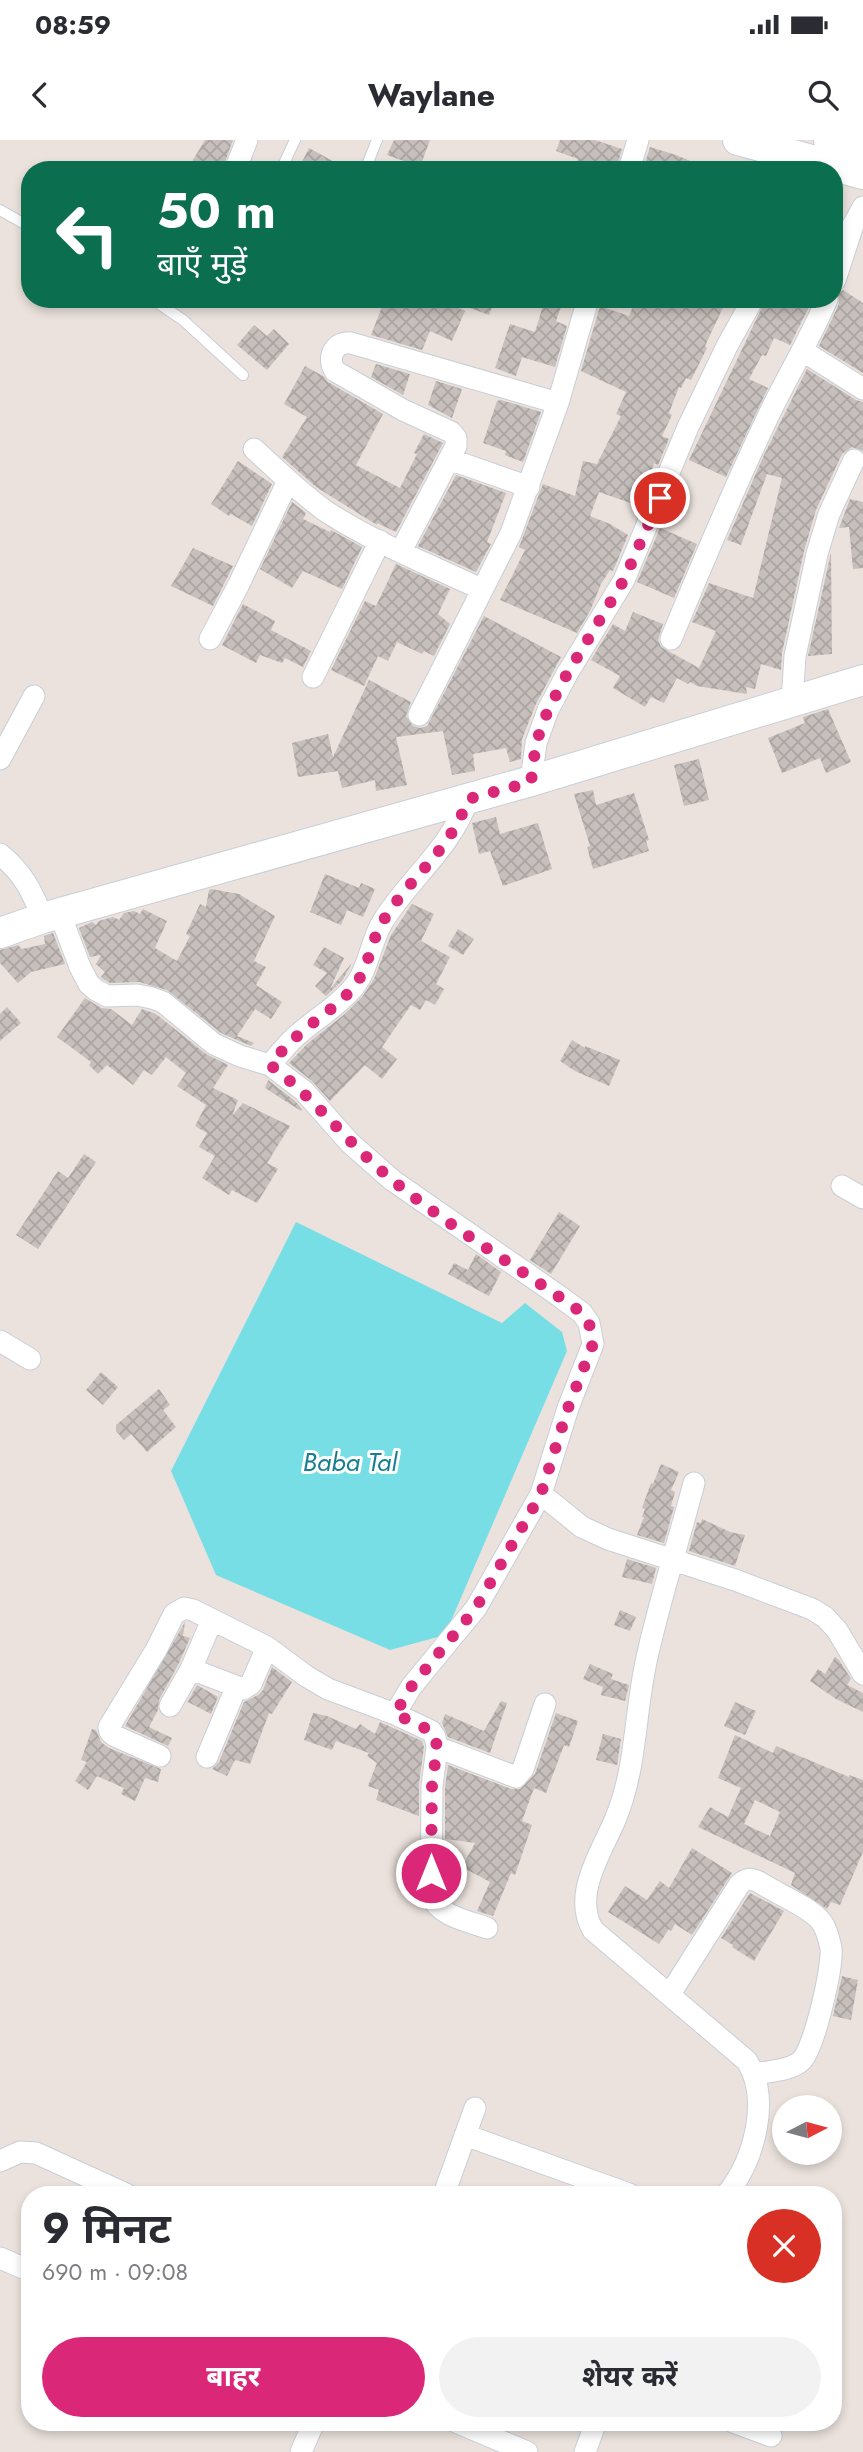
<!DOCTYPE html>
<html lang="hi">
<meta charset="utf-8">
<style>
:root{--surface:#fff;--page:#f2f2f3;--text:#2b2b33;--muted:#7c7c81;--accent:#db2777}
body{margin:0;font-family:Jost,"Noto Sans Devanagari",sans-serif;background:var(--page);color:var(--text);height:100vh;display:flex;flex-direction:column;font-size:26px;white-space:nowrap}
*{box-sizing:border-box;margin:0}
p{font-size:23px;color:var(--muted)}
.icon{flex:none;width:38px;height:38px;fill:none;stroke:currentColor;stroke-width:2;stroke-linecap:round;stroke-linejoin:round}
.map{position:relative;flex:1;overflow:hidden}
.side{position:absolute;left:21px;top:2046px;width:821px;height:245px;display:flex;flex-direction:column;background:var(--surface);border-radius:28px;box-shadow:0 4px 10px #0003}
.side>*{flex:none}
.top-card{position:absolute;left:21px;top:21px;width:822px;height:147px;border-radius:28px;box-shadow:0 4px 10px #0003;background:#0b6e4f;color:#fff;overflow:hidden}
.needle{width:46px;rotate:84deg}
.buttons{position:absolute;left:772px;top:1955px;display:grid;gap:14px}
.buttons a{display:grid;place-items:center;width:70px;height:70px;border-radius:50%;background:var(--surface);box-shadow:0 4px 10px #0003;font-size:35px}
.pin{position:absolute;display:grid;place-items:center;width:60px;height:60px;color:#fff;margin:-30px;border:4px solid #fff;border-radius:50%;box-shadow:0 2px 7px #0007}
.me{position:absolute;width:77px;margin:-38px;rotate:0deg;stroke-linejoin:round;filter:drop-shadow(0 0 5px #0008)}
.turn{display:flex;align-items:center;gap:24px;height:147px;padding:0 21px;font-size:32px}
.turn .icon{width:91px;height:91px;stroke-width:2.5}
.turn b{display:block;font-size:49px;line-height:60px}
.round{display:grid;place-items:center;flex:none;width:74px;height:74px;border-radius:37px;background:var(--page)}
.overview{display:flex;align-items:center;justify-content:space-between;height:119px;padding:0 21px}
h1{font-size:42px;font-weight:700;line-height:52px}
.primary-button{display:flex;gap:14px;margin-top:auto;padding:14px 21px}
.primary-button a{flex:1;height:80px;border-radius:42px;background:var(--accent);color:#fff;font-size:28px;font-weight:700;line-height:80px;text-align:center}
.primary-button a+a{background:var(--page);color:var(--text)}
.status{display:flex;justify-content:space-between;align-items:center;height:49px;padding:0 35px;background:var(--surface);direction:ltr}
.status svg{height:19px;fill:currentColor}
header{display:flex;justify-content:space-between;align-items:center;height:91px;padding:0 21px;background:var(--surface);font-size:32px;font-weight:700}
.map>svg:first-child{display:block}
.water{fill:#77dee6}
.building{fill:url(#building-cross-hatch);fill-rule:evenodd}
.lines{fill:none;stroke-linecap:round;stroke-linejoin:round}
.lane-casing{stroke:#c8ced7;stroke-width:12}
.street-casing{stroke:#c8ced7;stroke-width:23}
.secondary-casing{stroke:#c8ced7;stroke-width:32}
.lane{stroke:#fff;stroke-width:10}
.street{stroke:#fff;stroke-width:21}
.secondary{stroke:#fff;stroke-width:30}
.route{stroke:#db2777;stroke-width:12;stroke-dasharray:0 21.6}
.labels{text-anchor:middle;stroke-width:6;stroke-linejoin:round;paint-order:stroke}
.water-label{font-size:26px;font-style:italic;fill:#177e91;stroke:#fff}
</style>
<div class="status"><b>08:59</b><svg viewBox="0 0 49 12"><path d="M0 12V9h3v3zM5 12V6h3v6zM10 12V3h3v9zM15 12V0h3v12zM26 1h20v11H26zM47 4h2v5h-2z"/></svg></div>
<header><svg class="icon" aria-label="back" viewBox="0 0 24 24"><path d="M15 5l-7 7 7 7"/></svg>Waylane<svg class="icon" aria-label="search" viewBox="0 0 24 24"><circle cx="10" cy="10" r="6"/><path d="M15 15l6 6"/></svg></header>
<div class="map">
<svg width="863" height="2312" viewBox="0 0 863 2312">
<defs>
<pattern id="building-cross-hatch" width="8" height="8" patternUnits="userSpaceOnUse" patternTransform="scale(1.75)"><rect width="8" height="8" fill="#c6bfbc"/><path d="M0 0l8 8M0 8l8-8" fill="none" stroke="#aaa4a2"/></pattern>
</defs>
<rect width="100%" height="100%" fill="#ebe2dd"/>
<path class="water" d="M 296,1082 L 502,1183 L 525,1163 L 562,1192 L 567,1211 L 445,1495 L 390,1510 L 216,1435 L 171,1331 Z"/>
<path class="building" d="M 205,0 L 233,0 L 222,30 L 187,30 Z
M 394,0 L 430,0 L 420,27 L 387,15 Z
M 560,0 L 595,0 L 622,9 L 616,30 L 575,30 L 578,19 L 556,11 Z
M 650,7 L 676,15 L 712,30 L 643,30 Z
M 309,8 L 349,30 L 298,30 Z
M 843,150 L 863,163 L 863,233 L 819,206 L 839,164 L 838,153 Z
M 385,159 L 429,159 L 444,165 L 445,162 L 465,171 L 452,201 L 430,191 L 422,210 L 371,195 Z
M 451,159 L 495,159 L 489,175 L 451,161 Z
M 545,159 L 562,164 L 556,181 L 567,186 L 555,227 L 522,217 L 516,236 L 495,228 L 510,184 L 535,192 Z
M 636,159 L 727,159 L 705,206 L 707,208 L 691,240 L 686,238 L 681,248 L 679,247 L 669,273 L 672,275 L 662,296 L 669,299 L 658,325 L 654,323 L 639,366 L 599,352 L 590,376 L 610,384 L 628,395 L 613,431 L 610,430 L 601,444 L 590,471 L 577,493 L 500,460 L 525,410 L 519,407 L 543,344 L 575,356 L 583,321 L 597,324 L 621,276 L 616,274 L 626,252 L 581,231 L 600,166 L 629,176 Z
M 766,159 L 813,159 L 790,205 L 774,198 L 766,216 L 762,215 L 749,239 L 768,248 L 726,337 L 689,320 Z
M 254,185 L 267,196 L 274,189 L 289,204 L 267,230 L 237,205 Z
M 376,224 L 410,234 L 403,255 L 371,237 Z
M 305,226 L 323,236 L 328,242 L 383,274 L 356,325 L 400,348 L 417,314 L 414,313 L 424,294 L 443,303 L 396,392 L 377,383 L 377,385 L 316,347 L 282,317 L 307,277 L 284,264 Z
M 807,229 L 856,260 L 863,262 L 863,311 L 852,307 L 842,314 L 816,370 L 804,411 L 782,513 L 781,530 L 761,524 L 755,549 L 746,547 L 747,554 L 697,546 L 690,542 L 688,544 L 677,538 L 664,563 L 651,557 L 645,567 L 613,548 L 620,536 L 591,520 L 613,484 L 625,491 L 633,472 L 663,484 L 658,500 L 661,507 L 699,528 L 716,491 L 692,482 L 709,443 L 753,458 L 782,338 L 767,334 L 741,405 L 727,400 L 764,315 Z
M 436,241 L 462,249 L 452,278 L 428,265 Z
M 501,260 L 541,272 L 523,322 L 505,315 L 506,311 L 483,303 L 497,261 Z
M 238,321 L 272,344 L 252,386 L 231,374 L 229,376 L 211,364 Z
M 456,335 L 506,353 L 487,402 L 491,404 L 476,432 L 418,406 Z
M 850,359 L 863,362 L 863,428 L 853,429 L 849,387 L 839,388 Z
M 292,362 L 306,373 L 303,379 L 330,392 L 331,390 L 362,407 L 342,449 L 303,431 L 292,448 L 260,429 Z
M 660,388 L 697,404 L 674,458 L 637,442 Z
M 193,408 L 233,426 L 213,466 L 171,446 Z
M 831,413 L 832,514 L 808,516 L 830,417 Z
M 396,424 L 450,449 L 438,474 L 450,484 L 434,516 L 424,511 L 422,514 L 397,502 L 388,521 L 378,516 L 364,546 L 331,530 L 365,461 L 376,466 Z
M 243,464 L 275,481 L 271,490 L 311,511 L 303,527 L 285,518 L 282,523 L 260,515 L 256,523 L 222,505 Z
M 484,476 L 561,517 L 536,564 L 522,599 L 521,619 L 510,622 L 506,608 L 473,614 L 475,631 L 452,635 L 443,591 L 396,597 L 407,645 L 376,651 L 375,640 L 342,648 L 338,631 L 298,637 L 292,603 L 328,594 L 333,617 L 369,540 L 411,562 L 406,576 L 413,586 L 420,588 L 427,586 Z
M 828,569 L 851,622 L 826,633 L 820,618 L 782,633 L 768,598 L 805,583 L 803,577 Z
M 699,619 L 709,660 L 684,666 L 674,625 Z
M 593,650 L 596,665 L 634,653 L 649,700 L 646,701 L 649,711 L 593,729 L 587,707 L 590,706 L 574,654 Z
M 496,677 L 500,694 L 538,683 L 552,729 L 503,746 L 490,711 L 479,714 L 472,683 Z
M 325,734 L 359,748 L 361,743 L 375,749 L 363,777 L 347,770 L 341,785 L 310,772 Z
M 211,749 L 239,754 L 275,776 L 254,821 L 266,827 L 256,845 L 282,862 L 271,879 L 255,869 L 237,896 L 254,903 L 251,906 L 221,893 L 167,850 L 139,842 L 110,843 L 103,839 L 101,837 L 105,832 L 96,824 L 101,815 L 90,817 L 79,788 L 92,782 L 96,785 L 99,781 L 113,777 L 119,780 L 124,773 L 134,771 L 140,774 L 143,769 L 167,781 L 155,808 L 177,821 L 190,796 L 186,794 L 200,764 L 206,767 L 209,750 Z
M 412,764 L 434,774 L 421,801 L 450,817 L 436,844 L 444,849 L 435,865 L 426,860 L 420,870 L 411,865 L 382,907 L 397,919 L 382,939 L 365,925 L 330,961 L 312,941 L 289,923 L 307,904 L 346,873 L 362,857 L 374,839 L 391,795 Z
M 458,789 L 474,799 L 463,815 L 448,806 Z
M 53,793 L 65,824 L 31,832 L 18,843 L 0,823 L 0,810 L 18,805 L 22,809 L 45,804 L 44,796 Z
M 324,807 L 344,818 L 330,849 L 352,823 L 342,841 L 326,856 L 315,846 L 327,833 L 313,825 Z
M 85,858 L 101,868 L 111,869 L 132,885 L 142,869 L 156,874 L 206,914 L 228,925 L 213,948 L 238,960 L 232,976 L 243,963 L 290,986 L 267,1023 L 278,1029 L 257,1063 L 232,1050 L 229,1055 L 202,1038 L 215,1016 L 199,1007 L 207,993 L 195,986 L 206,965 L 177,946 L 186,933 L 166,917 L 152,935 L 144,930 L 133,945 L 107,925 L 98,934 L 89,925 L 91,922 L 57,897 Z
M 7,867 L 21,883 L 0,901 L 0,874 Z
M 572,900 L 585,908 L 585,906 L 620,920 L 609,946 L 575,931 L 560,921 Z
M 268,940 L 295,961 L 302,969 L 301,971 L 265,948 Z
M 84,1014 L 96,1022 L 38,1109 L 16,1095 L 58,1031 L 68,1038 Z
M 559,1072 L 580,1086 L 551,1134 L 530,1120 Z
M 476,1114 L 501,1132 L 489,1156 L 448,1134 L 454,1123 L 468,1130 Z
M 101,1232 L 118,1247 L 103,1265 L 86,1250 Z
M 159,1249 L 170,1265 L 163,1270 L 176,1287 L 147,1312 L 131,1294 L 124,1300 L 116,1291 L 116,1285 Z
M 661,1324 L 679,1332 L 671,1350 L 675,1352 L 671,1366 L 674,1367 L 664,1403 L 637,1395 L 644,1377 L 642,1377 L 645,1369 L 642,1368 L 651,1343 L 653,1344 Z
M 702,1379 L 730,1392 L 745,1395 L 735,1426 L 689,1411 L 697,1382 L 701,1383 Z
M 627,1419 L 656,1428 L 652,1444 L 622,1437 Z
M 620,1470 L 636,1477 L 630,1491 L 614,1485 Z
M 185,1482 L 183,1496 L 190,1498 L 179,1523 L 159,1560 L 158,1570 L 149,1587 L 172,1598 L 168,1606 L 125,1586 Z
M 835,1517 L 839,1520 L 851,1539 L 847,1545 L 863,1553 L 863,1572 L 836,1559 L 810,1541 L 818,1529 L 825,1534 Z
M 590,1524 L 613,1534 L 611,1539 L 629,1545 L 625,1561 L 601,1555 L 603,1547 L 583,1539 Z
M 272,1527 L 292,1542 L 272,1574 L 269,1573 L 250,1624 L 235,1620 L 227,1636 L 212,1629 L 219,1622 L 244,1562 L 258,1555 L 263,1550 Z
M 197,1545 L 218,1557 L 211,1574 L 188,1562 L 186,1565 Z
M 501,1561 L 507,1563 L 490,1613 L 448,1597 L 442,1583 L 445,1574 L 484,1591 Z
M 735,1562 L 756,1571 L 745,1595 L 724,1586 Z
M 313,1573 L 327,1576 L 356,1589 L 360,1584 L 375,1594 L 380,1582 L 422,1601 L 424,1607 L 419,1644 L 419,1676 L 376,1660 L 379,1650 L 368,1646 L 377,1623 L 367,1616 L 369,1613 L 336,1601 L 332,1610 L 304,1600 Z
M 556,1573 L 578,1581 L 569,1607 L 564,1605 L 546,1653 L 534,1648 L 522,1681 L 532,1685 L 515,1735 L 511,1733 L 493,1776 L 477,1771 L 490,1742 L 462,1727 L 475,1703 L 445,1699 L 445,1647 L 448,1625 L 511,1649 L 520,1649 L 535,1634 Z
M 92,1589 L 96,1590 L 101,1602 L 109,1608 L 161,1629 L 158,1642 L 145,1638 L 135,1661 L 121,1654 L 124,1648 L 97,1636 L 88,1650 L 75,1641 L 87,1622 L 81,1620 Z
M 603,1594 L 621,1599 L 617,1625 L 596,1620 Z
M 735,1595 L 773,1613 L 776,1606 L 849,1637 L 849,1635 L 863,1640 L 863,1712 L 840,1765 L 831,1762 L 827,1769 L 791,1745 L 795,1733 L 698,1687 L 710,1667 L 728,1677 L 741,1648 L 718,1638 ZM 755,1660 L 780,1672 L 770,1696 L 744,1684 Z
M 692,1708 L 732,1733 L 692,1795 L 675,1784 L 671,1791 L 669,1789 L 659,1804 L 608,1772 L 625,1746 L 647,1760 L 660,1741 L 669,1748 Z
M 750,1753 L 784,1771 L 754,1821 L 732,1807 L 733,1805 L 721,1798 Z
M 842,1836 L 858,1840 L 851,1880 L 833,1876 Z"/>
<g class="lines">
<defs>
<path id="lane" d="M 281,30 L 295,0
M 365,30 L 377,0
M 0,70 L 30,87
M 152,159 L 183,180 L 243,235"/>
<path id="street" d="M 235,30 L 247,0
M 629,30 L 638,0
M 835,140 L 853,85 L 863,67
M 803,211 L 863,249
M 254,309 C 277,330 301,354 327,372 C 375,403 430,425 481,449
M 449,319 L 529,347
M 401,411 L 456,306 L 456,298 L 451,292 L 403,270 L 335,231 C 326,217 335,201 351,203 L 558,263
M 210,499 L 238,446 L 288,341
M 671,499 C 701,427 731,354 765,283 C 784,241 809,202 827,159
M 313,537 L 380,401
M 792,562 L 795,516 L 817,414 L 829,374 L 854,320
M 419,575 L 511,393 L 558,263 L 588,159
M 0,619 L 34,556
M 531,641 L 536,603 L 548,570 L 567,534 L 624,440 L 688,287 L 727,206 L 753,159
M 0,714 C 24,734 31,750 43,778
M 60,774 L 80,827 L 89,844 L 96,850 L 107,856 L 137,855 L 152,858 L 163,862 L 214,904 L 240,916 L 270,925 L 304,951 L 350,1003 L 392,1040 L 559,1156 L 582,1173 L 589,1183 L 593,1204 L 568,1268 L 541,1354 L 476,1468 L 411,1547 L 395,1574
M 270,925 C 277,917 284,908 291,901 C 310,882 335,869 352,849 C 369,830 370,802 383,781 C 410,738 451,708 468,659
M 842,1046 L 863,1058
M 0,1201 L 30,1219
M 694,1343 C 679,1400 661,1456 648,1513 C 634,1570 638,1625 615,1680 C 601,1713 572,1755 593,1790 L 747,1921 C 771,1960 754,2020 727,2054
M 541,1354 L 582,1387 L 608,1399 L 735,1440 L 812,1469 L 825,1477 L 837,1490 L 863,1534
M 191,1529 L 243,1549 L 251,1544 L 267,1507
M 170,1566 L 191,1529 L 212,1480
M 437,1607 L 516,1637 L 523,1629 L 545,1564
M 160,1616 L 115,1596 L 110,1592 L 109,1587 L 156,1510 L 174,1474 L 184,1468 L 193,1470 L 267,1507 L 306,1536 L 328,1549 L 395,1574 L 431,1591 L 435,1597 L 437,1607 L 432,1646 L 431,1755 C 438,1776 468,1781 487,1788
M 207,1617 L 236,1548
M 670,1854 L 739,1745 C 746,1738 750,1738 759,1742 C 774,1752 807,1766 819,1779 C 826,1786 829,1799 831,1808 C 833,1827 814,1910 801,1921 C 790,1931 769,1931 755,1934
M 465,1995 L 629,2054
M 0,2021 L 20,2012 L 36,2013 L 126,2054
M 444,2054 L 475,1968
M 0,2118 L 30,2131
M 456,2282 L 527,2312
M 733,2282 L 771,2296
M 301,2312 L 314,2282
M 585,2312 L 596,2282"/>
<path id="secondary" d="M 738,0 L 863,34
M 829,0 L 863,9
M 0,793 L 43,778 L 531,641 L 863,540"/>
</defs>
<use href="#lane" class="lane-casing"/>
<use href="#street" class="street-casing"/>
<use href="#secondary" class="secondary-casing"/>
<use href="#lane" class="lane"/>
<use href="#street" class="street"/>
<use href="#secondary" class="secondary"/>
</g>
<g class="lines">
<path class="route" d="M 431,1733 L 432,1646 L 437,1607 L 435,1597 L 431,1591 L 395,1574 L 411,1547 L 476,1468 L 541,1354 L 568,1268 L 593,1204 L 589,1183 L 582,1173 C 519,1127 450,1088 390,1038 C 347,1003 315,958 270,925 C 277,917 284,908 292,901 C 311,882 335,869 352,849 C 369,830 370,802 383,781 C 410,737 451,710 468,659 L 531,642 L 536,603 L 548,570 L 567,534 L 624,440 L 660,358"/>
</g>
<g class="labels">
<g class="water-label">
<text x="350" y="1331">Baba Tal</text>
</g>
</g>
</svg>
<div class="buttons">
<a><svg class="needle" viewBox="-14 -14 28 28"><path d="M0-13l5 13h-10z" fill="#e53935"/><path d="M0 13l5-13h-10z" fill="#7c7c81"/></svg></a>
</div>
<div class="pin" style="left:660px;top:358px;background:#d93025"><svg class="icon" aria-label="arrive" viewBox="0 0 24 24"><path d="M6 21V4h12l-3 4 3 4H6"/></svg></div>
<svg class="me" style="left:431px;top:1733px" viewBox="-20 -20 40 40"><circle r="17" fill="#db2777" stroke="#fff" stroke-width="3"/><path d="M0-11L8 9 0 5-8 9z" fill="#fff"/></svg>
<div class="top-card">
<div class="turn"><svg class="icon" aria-label="left" viewBox="0 0 24 24"><path d="M17 20v-9H6M10 6l-5 5 5 5"/></svg><div><b>50 m</b>बाएँ मुड़ें</div></div>
</div>
<section class="side">
<div class="overview"><div><h1>9 मिनट</h1><p>690 m · 09:08</p></div><a class="round" style="background:#d93025;color:#fff"><svg class="icon" aria-label="close" viewBox="0 0 24 24"><path d="M6 6l12 12M18 6L6 18"/></svg></a></div>
<div class="primary-button"><a>बाहर</a><a>शेयर करें</a></div>
</section>
</div>
